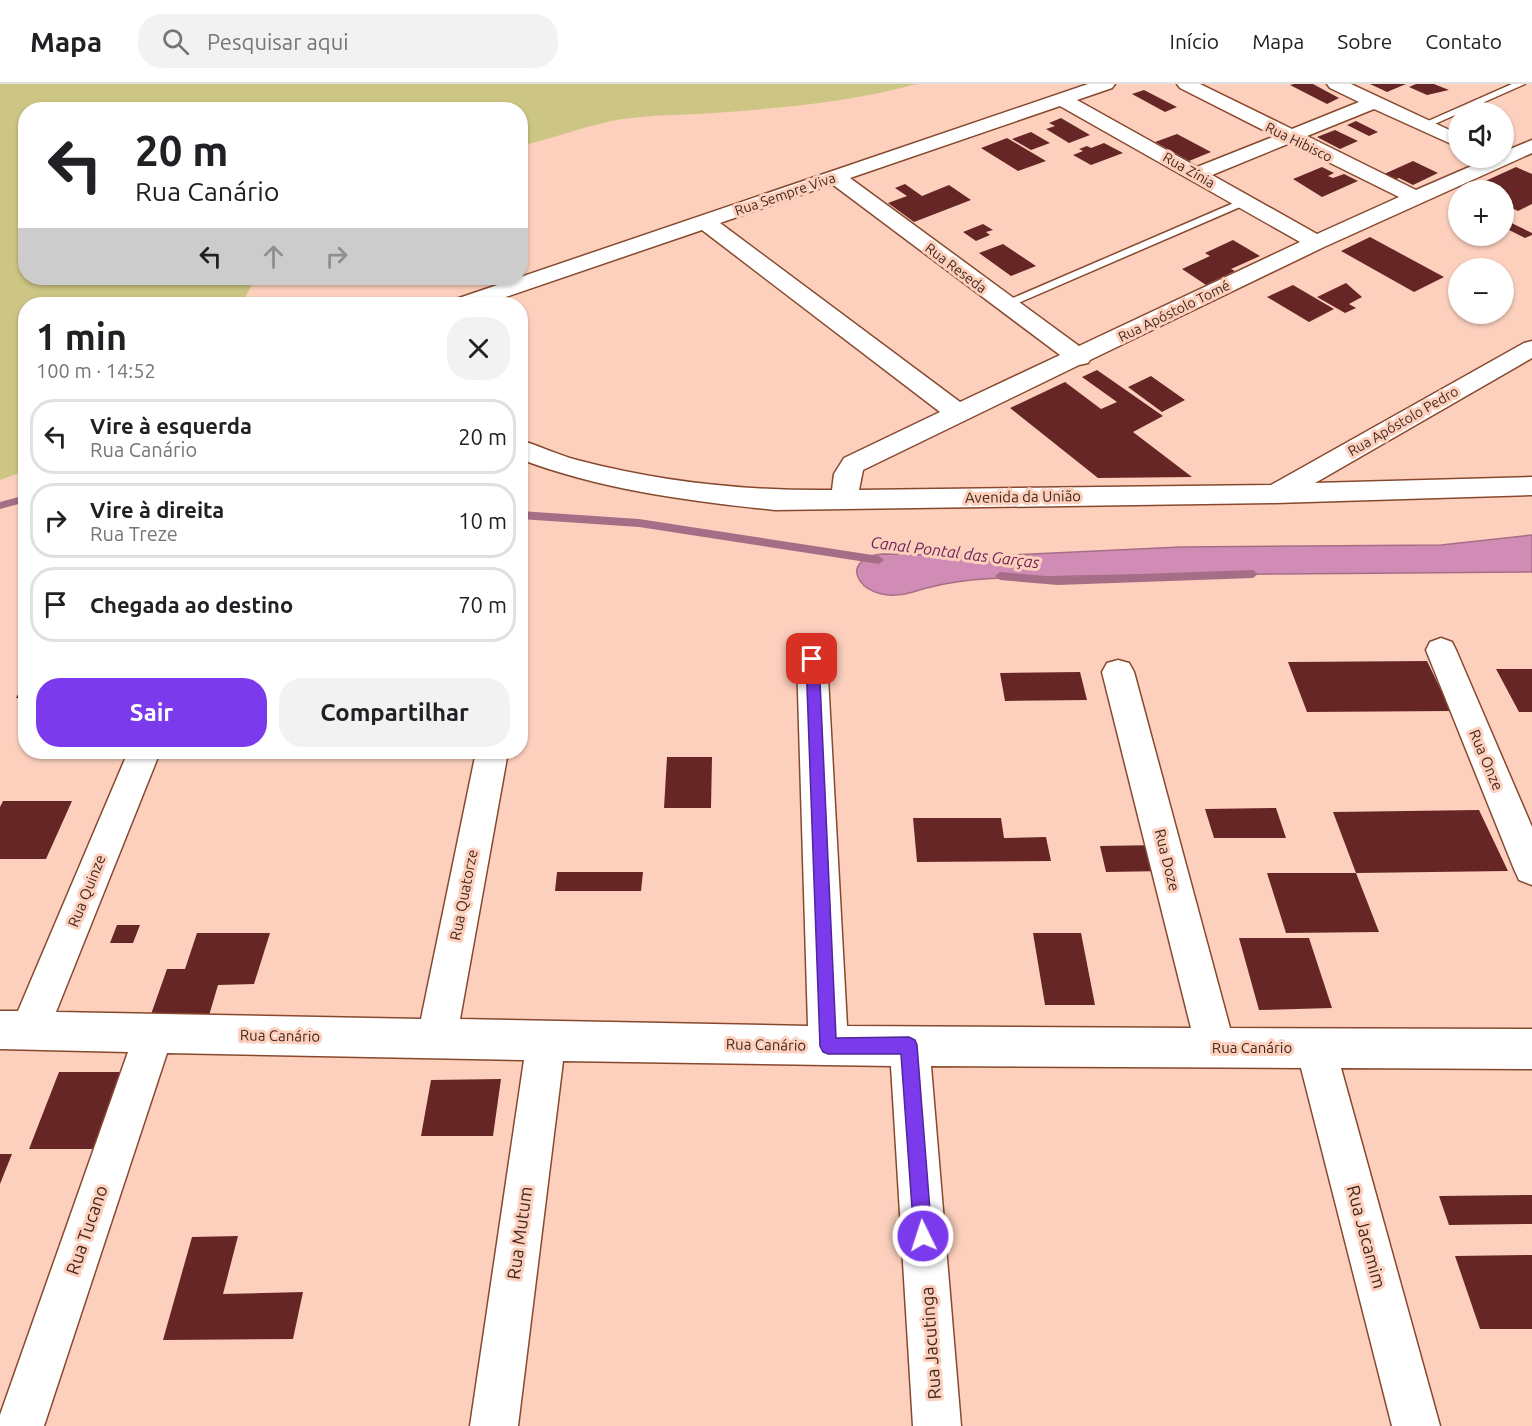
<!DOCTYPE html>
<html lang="pt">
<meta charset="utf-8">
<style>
:root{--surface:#fff;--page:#f2f2f2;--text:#202124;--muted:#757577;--line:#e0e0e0;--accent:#7c3aed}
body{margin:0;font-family:Ubuntu,sans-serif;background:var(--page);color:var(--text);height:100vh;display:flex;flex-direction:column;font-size:22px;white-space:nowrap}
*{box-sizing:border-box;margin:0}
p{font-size:20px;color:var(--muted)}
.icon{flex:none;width:33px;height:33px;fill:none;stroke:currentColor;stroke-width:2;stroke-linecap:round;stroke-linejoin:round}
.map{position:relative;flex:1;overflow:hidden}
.sheet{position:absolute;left:18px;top:213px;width:510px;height:462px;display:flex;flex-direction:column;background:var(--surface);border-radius:24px;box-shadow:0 2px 4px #0004}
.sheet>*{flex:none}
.top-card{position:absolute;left:18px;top:18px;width:510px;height:183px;border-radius:24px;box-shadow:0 2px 4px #0004;background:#fff;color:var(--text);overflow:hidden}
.fabs{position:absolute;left:1448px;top:18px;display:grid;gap:12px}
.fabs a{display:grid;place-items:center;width:66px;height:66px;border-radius:50%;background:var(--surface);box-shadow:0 2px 4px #0004;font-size:30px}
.pin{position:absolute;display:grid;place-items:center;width:51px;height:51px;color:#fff;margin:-26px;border-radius:12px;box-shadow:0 3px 9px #0006}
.me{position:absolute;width:66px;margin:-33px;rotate:356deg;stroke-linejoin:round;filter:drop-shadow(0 0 4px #0008)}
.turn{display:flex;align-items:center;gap:21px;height:126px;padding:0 18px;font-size:27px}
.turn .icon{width:78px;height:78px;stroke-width:2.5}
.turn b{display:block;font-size:42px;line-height:51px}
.lanes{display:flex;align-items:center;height:57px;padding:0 18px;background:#0003;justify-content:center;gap:30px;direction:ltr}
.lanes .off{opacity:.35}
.round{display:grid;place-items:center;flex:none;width:63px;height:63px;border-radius:24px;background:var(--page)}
.summary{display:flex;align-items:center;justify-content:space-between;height:102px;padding:0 18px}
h1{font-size:36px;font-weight:600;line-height:45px}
.button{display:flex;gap:12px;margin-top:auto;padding:12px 18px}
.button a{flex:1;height:69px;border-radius:24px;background:var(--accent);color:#fff;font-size:24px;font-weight:600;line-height:69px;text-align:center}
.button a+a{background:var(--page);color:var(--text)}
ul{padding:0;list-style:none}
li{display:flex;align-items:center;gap:18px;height:75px;margin:0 12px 9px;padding:0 6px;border:3px solid var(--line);border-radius:24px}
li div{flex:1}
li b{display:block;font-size:22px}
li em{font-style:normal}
header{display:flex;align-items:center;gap:36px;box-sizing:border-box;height:84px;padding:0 30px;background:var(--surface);border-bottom:2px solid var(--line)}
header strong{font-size:28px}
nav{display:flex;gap:33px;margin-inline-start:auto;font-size:21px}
.search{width:420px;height:54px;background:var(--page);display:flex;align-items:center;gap:15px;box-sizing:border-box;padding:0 21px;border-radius:24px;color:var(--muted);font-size:22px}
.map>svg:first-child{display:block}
.green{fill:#ccc583}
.water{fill:#d08cb4;stroke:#a66e86;stroke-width:1.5}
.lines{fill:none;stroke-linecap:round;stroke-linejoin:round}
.stream{fill:#a66e86;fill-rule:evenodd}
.building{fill:#672626}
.service-casing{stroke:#87492e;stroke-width:3}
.minor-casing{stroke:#87492e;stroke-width:3}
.service{fill:#fff;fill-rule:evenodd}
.minor{fill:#fff;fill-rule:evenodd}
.route{fill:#7c3aed;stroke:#51269a;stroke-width:1.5}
.labels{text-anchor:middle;stroke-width:6;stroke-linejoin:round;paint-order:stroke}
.far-street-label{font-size:14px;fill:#44281c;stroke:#fcd0bd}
.street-label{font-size:15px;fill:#44281c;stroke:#fcd0bd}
.water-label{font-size:16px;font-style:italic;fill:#6e1f55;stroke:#fcd0bd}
.near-street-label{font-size:18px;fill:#44281c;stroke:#fcd0bd}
</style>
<header>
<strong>Mapa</strong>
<div class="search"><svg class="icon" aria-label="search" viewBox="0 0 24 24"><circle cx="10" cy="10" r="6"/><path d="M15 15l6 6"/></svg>Pesquisar aqui</div>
<nav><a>Início</a><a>Mapa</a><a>Sobre</a><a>Contato</a></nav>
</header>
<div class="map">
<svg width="1532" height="1342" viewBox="0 0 1532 1342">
<rect width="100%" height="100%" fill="#fcd0bd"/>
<path class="green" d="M 0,0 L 917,0 C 851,18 781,24 713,29 C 683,31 652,31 622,35 C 587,41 555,54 521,62 L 520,26 L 26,26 L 26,194 L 255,194 L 242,220 L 26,220 L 25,387 L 0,396 Z"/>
<path class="water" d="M 1532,451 L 1532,488 C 1407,489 1281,490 1156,491 C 1117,491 1078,492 1038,493 C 994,494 956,494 913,508 C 862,524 833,475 882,470 L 991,472 L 1181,463 L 1441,461 Z"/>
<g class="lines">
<path class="stream" d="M 26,411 L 26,418 L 0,425 L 0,418 Z
M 520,427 L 639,435 L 879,472 L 884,476 L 879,480 L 639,443 L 520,435 Z
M 1253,486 L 1258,490 L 1253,494 L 1058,501 L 1000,496 L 995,492 L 1000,488 L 1058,493 Z"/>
</g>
<path class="building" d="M 1294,0 L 1313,0 L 1339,14 L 1327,20 L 1290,1 Z
M 1370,0 L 1406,0 L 1387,8 Z
M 1416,0 L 1434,0 L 1449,6 L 1427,11 L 1409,3 Z
M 1144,6 L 1177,23 L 1165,28 L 1132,10 Z
M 1061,34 L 1090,51 L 1069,59 L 1046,45 L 1055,42 L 1049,39 Z
M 1356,37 L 1378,48 L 1369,52 L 1347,41 Z
M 1335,46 L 1358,57 L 1340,65 L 1317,53 Z
M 1031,48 L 1050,59 L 1031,66 L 1012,55 Z
M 1177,50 L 1211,68 L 1189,77 L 1155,58 Z
M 1007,54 L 1046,77 L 1018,87 L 981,64 Z
M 1104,59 L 1123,69 L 1091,81 L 1073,71 L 1083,67 L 1079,65 L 1087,62 L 1091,64 Z
M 1413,77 L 1438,89 L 1413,101 L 1399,94 L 1392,97 L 1382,91 Z
M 1322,83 L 1334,89 L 1328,92 L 1333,94 L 1344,90 L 1358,97 L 1322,113 L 1293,95 Z
M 1516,83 L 1532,90 L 1532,120 L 1518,127 L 1503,120 L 1503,106 L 1474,106 L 1470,104 Z
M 905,100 L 922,112 L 949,101 L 971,116 L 914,138 L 888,119 L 907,112 L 895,104 Z
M 1503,135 L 1532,149 L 1532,151 L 1525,154 L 1503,143 Z
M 983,140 L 993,146 L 986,148 L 990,151 L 976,157 L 963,148 Z
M 1370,153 L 1444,193 L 1414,208 L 1341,167 Z
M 1233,156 L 1260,172 L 1231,185 L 1235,187 L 1206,201 L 1182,185 L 1210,172 L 1205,169 Z
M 1003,160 L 1036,182 L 1011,192 L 979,169 Z
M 1346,199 L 1362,213 L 1349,220 L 1356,224 L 1345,229 L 1317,213 Z
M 1293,201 L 1334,225 L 1309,238 L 1267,213 Z
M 1097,286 L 1163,332 L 1133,348 L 1192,393 L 1098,394 L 1010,324 L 1065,298 L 1101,325 L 1117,318 L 1082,293 Z
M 1151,292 L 1185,316 L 1162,328 L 1128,303 Z
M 1427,577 L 1451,627 L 1307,628 L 1288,578 Z
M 1496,585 L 1532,585 L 1532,628 L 1519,628 Z
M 1080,588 L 1087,616 L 1005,617 L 1000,589 Z
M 26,596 L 26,614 L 16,614 Z
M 667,673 L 712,673 L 711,724 L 664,724 Z
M 3,717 L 72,717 L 46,775 L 0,775 L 0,723 Z
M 1276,724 L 1286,754 L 1214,754 L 1205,725 Z
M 1479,726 L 1508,787 L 1356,789 L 1379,848 L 1286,849 L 1267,789 L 1356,789 L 1333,728 Z
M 913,734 L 1001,734 L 1004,754 L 1046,753 L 1051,777 L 917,778 Z
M 1159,761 L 1166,787 L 1106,788 L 1100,762 Z
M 557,788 L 643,788 L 641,807 L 555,807 Z
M 117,841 L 140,841 L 133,859 L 110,859 Z
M 197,849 L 270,849 L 254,900 L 218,901 L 208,935 L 149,936 L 167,885 L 185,885 Z
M 1033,849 L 1081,849 L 1095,921 L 1045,921 Z
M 1239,854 L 1309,854 L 1332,924 L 1259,926 Z
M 59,988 L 129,988 L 102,1065 L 29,1065 Z
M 501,995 L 493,1052 L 421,1052 L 431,996 Z
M 0,1070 L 12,1070 L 0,1100 Z
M 1532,1111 L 1532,1140 L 1449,1141 L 1439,1112 Z
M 238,1152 L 223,1210 L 303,1208 L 293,1255 L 163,1256 L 192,1153 Z
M 1532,1171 L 1532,1245 L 1480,1245 L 1455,1172 Z"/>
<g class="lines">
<defs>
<path id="service" d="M 1512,0 L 1525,0 L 1428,43 L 1419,41 Z
M 1243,115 L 1249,118 L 1247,120 L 1009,223 L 1005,224 L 999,220 Z"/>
<path id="minor" d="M 1088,0 L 1115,0 L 1112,4 L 1077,16 L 1197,83 L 1275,52 L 1180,4 L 1177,0 L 1200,0 L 1292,45 L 1359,18 L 1330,4 L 1327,0 L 1351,0 L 1458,50 L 1458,63 L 1374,25 L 1307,52 L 1416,106 L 1490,74 L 1503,74 L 1503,68 L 1532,56 L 1532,69 L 1324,163 L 1090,276 L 1088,279 L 1079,281 L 863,386 L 859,406 L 1271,401 L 1524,259 L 1532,257 L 1532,274 L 1315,399 L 1532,393 L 1532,411 L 1275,419 L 775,426 C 689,417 602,406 520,375 L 520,356 C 540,362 558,371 577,376 C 660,398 746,407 832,406 L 834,390 L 844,374 L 940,328 L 702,146 L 485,220 L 453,220 L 456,215 ZM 1060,22 L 1300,158 L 1079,262 L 850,94 ZM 1290,59 L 1399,113 L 1317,150 L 1212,91 ZM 832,100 L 1060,271 L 960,318 L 720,139 Z
M 1441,554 L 1452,558 L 1456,566 L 1532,743 L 1532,801 L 1519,796 L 1514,785 L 1426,566 L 1430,558 Z
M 812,563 L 823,566 L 827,575 L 847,942 L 1191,944 L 1102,588 L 1107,579 L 1118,576 L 1129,579 L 1134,588 L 1230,944 L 1532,945 L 1532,985 L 1341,984 L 1440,1342 L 1392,1342 L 1301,984 L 931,982 L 961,1342 L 913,1342 L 891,982 L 563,977 L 518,1342 L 470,1342 L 524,976 L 167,969 L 44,1342 L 0,1342 L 0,1331 L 128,968 L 0,965 L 0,927 L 18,927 L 128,668 L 160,668 L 56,928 L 421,935 L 476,668 L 508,668 L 460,935 L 808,942 L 797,575 L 801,566 Z"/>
</defs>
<use href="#service" class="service-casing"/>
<use href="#minor" class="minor-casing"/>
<use href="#service" class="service"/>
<use href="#minor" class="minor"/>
</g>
<path class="route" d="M 812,570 L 819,575 L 836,954 L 909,953 L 915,956 L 917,961 L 932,1152 L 929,1158 L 923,1161 L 917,1158 L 914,1152 L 901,970 L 828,970 L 823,968 L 820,962 L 806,575 Z"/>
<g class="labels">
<g class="far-street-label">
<text transform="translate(1299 58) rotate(26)" y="5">Rua Hibisco</text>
<text transform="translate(1189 86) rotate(30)" y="5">Rua Zínia</text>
<text transform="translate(785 110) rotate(-19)" y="5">Rua Sempre Viva</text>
<text transform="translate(956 184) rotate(37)" y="5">Rua Reseda</text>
<text transform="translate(1174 227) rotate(-26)" y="5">Rua Apóstolo Tomé</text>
<text transform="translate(1403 337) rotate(-30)" y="5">Rua Apóstolo Pedro</text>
</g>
<g class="street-label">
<text transform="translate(1023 413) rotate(-1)" y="5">Avenida da União</text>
<text transform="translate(1486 676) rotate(67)" y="5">Rua Onze</text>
<text transform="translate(1167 776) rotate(76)" y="5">Rua Doze</text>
<text transform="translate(87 807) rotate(-68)" y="5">Rua Quinze</text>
<text transform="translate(464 811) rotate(-79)" y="5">Rua Quatorze</text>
<text transform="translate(280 952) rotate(1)" y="5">Rua Canário</text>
<text transform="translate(766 961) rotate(1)" y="5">Rua Canário</text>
<text x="1252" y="969">Rua Canário</text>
</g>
<g class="water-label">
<text transform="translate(955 468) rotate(7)" y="6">Canal Pontal das Garças</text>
</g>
<g class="near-street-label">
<text transform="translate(87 1146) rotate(-71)" y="6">Rua Tucano</text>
<text transform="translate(520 1149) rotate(-82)" y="6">Rua Mutum</text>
<text transform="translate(1366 1153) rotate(75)" y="6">Rua Jacamim</text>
<text transform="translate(931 1259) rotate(-94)" y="6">Rua Jacutinga</text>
</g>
</g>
</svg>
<div class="fabs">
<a><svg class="icon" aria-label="sound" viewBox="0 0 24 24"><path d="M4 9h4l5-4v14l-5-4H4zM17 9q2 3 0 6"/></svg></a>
<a>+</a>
<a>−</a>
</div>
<div class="pin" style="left:812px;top:575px;background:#d93025"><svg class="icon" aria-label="arrive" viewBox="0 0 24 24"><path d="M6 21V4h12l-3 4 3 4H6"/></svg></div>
<svg class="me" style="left:923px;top:1152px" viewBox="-20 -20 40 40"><circle r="17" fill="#7c3aed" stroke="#fff" stroke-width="3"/><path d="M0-11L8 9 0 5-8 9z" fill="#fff"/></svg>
<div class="top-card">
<div class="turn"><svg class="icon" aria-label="left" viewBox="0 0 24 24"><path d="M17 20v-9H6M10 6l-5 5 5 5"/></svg><div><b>20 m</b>Rua Canário</div></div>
<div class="lanes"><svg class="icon" aria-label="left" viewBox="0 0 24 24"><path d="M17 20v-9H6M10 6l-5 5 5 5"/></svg><svg class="icon off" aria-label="ahead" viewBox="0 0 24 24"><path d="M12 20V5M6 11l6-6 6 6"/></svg><svg class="icon off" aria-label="right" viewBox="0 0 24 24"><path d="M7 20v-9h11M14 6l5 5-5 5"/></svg></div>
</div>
<section class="sheet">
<div class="summary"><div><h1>1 min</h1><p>100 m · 14:52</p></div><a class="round"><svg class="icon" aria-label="close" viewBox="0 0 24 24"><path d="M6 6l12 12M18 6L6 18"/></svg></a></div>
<ul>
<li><svg class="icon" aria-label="left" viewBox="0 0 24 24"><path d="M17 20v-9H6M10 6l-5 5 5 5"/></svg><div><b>Vire à esquerda</b><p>Rua Canário</p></div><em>20 m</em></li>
<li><svg class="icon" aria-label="right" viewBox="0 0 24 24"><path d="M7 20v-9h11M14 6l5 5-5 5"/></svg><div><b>Vire à direita</b><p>Rua Treze</p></div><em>10 m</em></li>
<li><svg class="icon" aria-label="arrive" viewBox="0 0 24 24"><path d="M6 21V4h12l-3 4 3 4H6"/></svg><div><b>Chegada ao destino</b></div><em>70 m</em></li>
</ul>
<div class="button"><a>Sair</a><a>Compartilhar</a></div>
</section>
</div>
